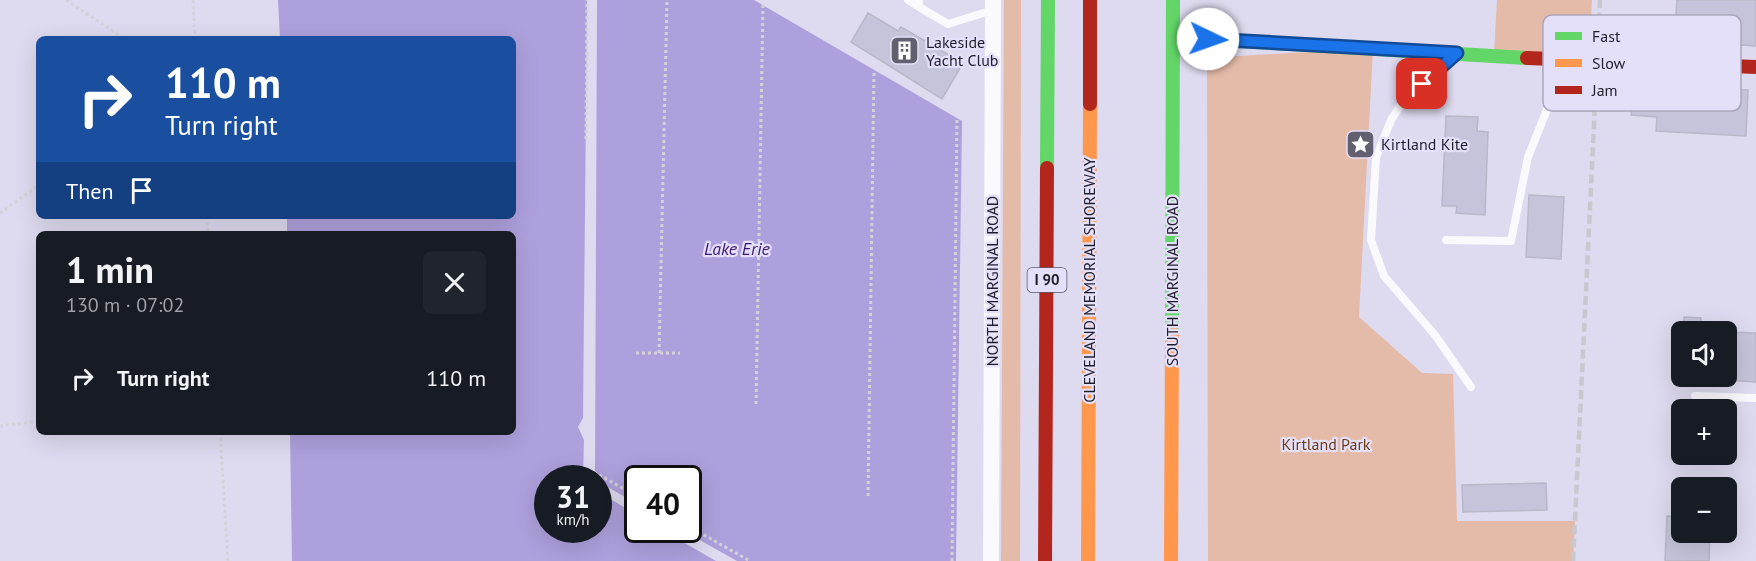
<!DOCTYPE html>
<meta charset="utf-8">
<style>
:root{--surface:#171b24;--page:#20242c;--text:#f1f3f6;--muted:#9ea1a6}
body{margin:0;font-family:"PT Sans",sans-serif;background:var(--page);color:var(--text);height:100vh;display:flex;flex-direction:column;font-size:22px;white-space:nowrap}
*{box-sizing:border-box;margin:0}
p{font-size:20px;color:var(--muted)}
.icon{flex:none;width:33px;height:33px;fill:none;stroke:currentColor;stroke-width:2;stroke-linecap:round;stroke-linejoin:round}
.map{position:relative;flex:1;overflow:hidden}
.sheet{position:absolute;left:36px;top:231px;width:480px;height:204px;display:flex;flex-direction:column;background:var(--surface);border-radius:9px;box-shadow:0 6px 24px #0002}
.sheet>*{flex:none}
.hud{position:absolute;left:36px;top:36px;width:480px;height:183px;border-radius:9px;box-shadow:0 6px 24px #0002;background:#1a4fa0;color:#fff;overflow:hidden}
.fabs{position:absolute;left:1671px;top:321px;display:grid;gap:12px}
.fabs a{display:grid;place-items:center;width:66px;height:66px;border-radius:9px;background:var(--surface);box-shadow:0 6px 24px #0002;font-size:30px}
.speed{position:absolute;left:534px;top:465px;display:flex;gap:12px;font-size:30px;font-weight:700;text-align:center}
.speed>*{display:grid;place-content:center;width:78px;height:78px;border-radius:50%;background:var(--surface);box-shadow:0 6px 24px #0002;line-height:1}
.speed small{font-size:15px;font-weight:400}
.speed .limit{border:3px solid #111;border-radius:9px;background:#fff;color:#111}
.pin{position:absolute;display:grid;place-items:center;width:51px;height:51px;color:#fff;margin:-26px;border-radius:12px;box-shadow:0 3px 9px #0006}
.me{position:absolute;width:66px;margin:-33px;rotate:93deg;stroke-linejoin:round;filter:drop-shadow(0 0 4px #0008)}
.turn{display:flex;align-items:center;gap:21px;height:126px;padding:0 30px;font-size:27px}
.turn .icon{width:78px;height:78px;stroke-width:2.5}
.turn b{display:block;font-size:42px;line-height:51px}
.then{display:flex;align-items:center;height:57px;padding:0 30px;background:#0003;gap:12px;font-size:22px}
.round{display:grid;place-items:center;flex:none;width:63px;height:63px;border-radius:9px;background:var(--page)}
.headline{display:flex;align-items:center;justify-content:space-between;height:102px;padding:0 30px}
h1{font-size:36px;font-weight:600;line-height:45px}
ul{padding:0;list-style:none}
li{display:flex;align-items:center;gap:18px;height:90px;padding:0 30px}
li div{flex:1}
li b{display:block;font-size:22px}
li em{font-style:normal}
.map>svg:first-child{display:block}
.green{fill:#e4baa8}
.water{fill:#aea0dc;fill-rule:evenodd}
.pier{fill:#dedaef}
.building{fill:#c5c4da;stroke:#b9b8c8;stroke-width:1.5}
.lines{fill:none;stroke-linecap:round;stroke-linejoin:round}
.path{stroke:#d4d2d9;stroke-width:3;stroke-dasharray:3 3;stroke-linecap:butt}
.lane{stroke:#faf9fd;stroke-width:8}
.street{stroke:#faf9fd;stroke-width:16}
.fast{stroke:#63d668;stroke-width:14}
.slow{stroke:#ff974d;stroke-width:14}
.jam{stroke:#b3261e;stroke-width:14}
.rail{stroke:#cac8cf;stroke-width:4.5;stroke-dasharray:9 4.5;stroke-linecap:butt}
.route-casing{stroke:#114b97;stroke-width:15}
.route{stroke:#1a73e8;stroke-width:10}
.labels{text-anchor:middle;stroke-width:4.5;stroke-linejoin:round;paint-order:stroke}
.shield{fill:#e5e0f9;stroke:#5b5869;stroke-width:1.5}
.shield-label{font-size:15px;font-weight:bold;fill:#201d2b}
.poi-label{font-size:16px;fill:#201d2b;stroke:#e5e0f9;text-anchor:start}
.street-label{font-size:16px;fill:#201d2b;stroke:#e5e0f9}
.park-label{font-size:16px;fill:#6d3c16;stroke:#e5e0f9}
.water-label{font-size:18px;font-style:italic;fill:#3c1872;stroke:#e5e0f9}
.key{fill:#e5e0f9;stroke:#aaa6bb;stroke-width:1.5}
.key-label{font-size:16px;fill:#201d2b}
</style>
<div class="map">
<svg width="1756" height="561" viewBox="0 0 1756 561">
<rect width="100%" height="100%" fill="#dedaef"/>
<path class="green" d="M 1004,0 L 1021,0 L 1020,561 L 1001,561 Z
M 1497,0 L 1592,0 L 1589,61 L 1494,55 Z
M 1373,48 L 1359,317 L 1422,373 L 1453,374 L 1457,521 L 1575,521 L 1573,561 L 1208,561 L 1207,58 Z"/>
<path class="water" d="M 278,0 L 754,0 L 962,121 L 956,561 L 292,561 L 290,432 L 513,432 L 513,234 L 287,234 L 287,216 L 513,216 L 513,39 L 280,39 ZM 548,478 L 598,478 L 598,530 L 548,530 ZM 638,478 L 688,478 L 688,530 L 638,530 Z"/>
<path class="pier" d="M 587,0 L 597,0 L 595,478 L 583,478 L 584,440 L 578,427 L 583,418 Z
M 599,482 L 637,504 L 637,515 L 599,492 Z
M 662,530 L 682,530 L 737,561 L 716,561 Z"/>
<path class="building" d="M 1677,0 L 1756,0 L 1756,46 L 1674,41 Z
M 868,13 L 898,31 L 901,27 L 963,63 L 942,99 L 851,42 Z
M 1633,84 L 1748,90 L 1746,136 L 1656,131 L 1657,117 L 1631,115 Z
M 1446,116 L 1478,117 L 1477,131 L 1488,132 L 1485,215 L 1456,213 L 1457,206 L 1442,206 Z
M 1529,195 L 1564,197 L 1561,259 L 1526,257 Z
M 1684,317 L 1701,318 L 1700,332 L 1683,332 Z
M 1726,332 L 1756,333 L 1756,382 L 1726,380 Z
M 1546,483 L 1547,510 L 1463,512 L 1462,485 Z
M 1667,516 L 1682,517 L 1682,532 L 1710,532 L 1709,561 L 1665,561 Z"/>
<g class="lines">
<path class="path" d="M 66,0 L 125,39
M 193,0 L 195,39
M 586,139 L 587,0
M 0,213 L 39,185
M 207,216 L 208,234
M 636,353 L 680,353
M 659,353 L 667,0
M 756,404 L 763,5
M 0,426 L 39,421
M 220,432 L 228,561
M 594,472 L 638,497
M 868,496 L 874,70
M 688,526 L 750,561
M 952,561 L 957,118"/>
<path class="lane" d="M 908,0 L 919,7
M 919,0 L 919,7 L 948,24 L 993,10
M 1452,57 L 1404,100 L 1391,120 L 1376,158 L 1371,240 L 1384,276 L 1435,335 L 1471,387
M 1446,240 L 1511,241 L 1528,157 L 1558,82 L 1560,61
M 1695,396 L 1756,398"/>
<path class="street" d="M 991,561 L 993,0"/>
<path class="fast" d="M 1173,37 L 1527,58
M 1047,168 L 1048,0
M 1172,333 L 1173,0"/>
<path class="slow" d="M 1088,561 L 1090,104
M 1171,561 L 1172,333"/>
<path class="jam" d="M 1527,58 L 1756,67
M 1090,104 L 1090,0
M 1045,561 L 1047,168"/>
<path class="rail" d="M 1573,561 L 1600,0"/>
</g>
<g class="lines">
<defs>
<path id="route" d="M 1208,39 L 1457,53 L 1422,84"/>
</defs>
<use href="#route" class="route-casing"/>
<use href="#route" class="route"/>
</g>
<defs>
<symbol id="building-square" viewBox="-11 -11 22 22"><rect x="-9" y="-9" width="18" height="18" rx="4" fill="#625f70" stroke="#e5e0f9"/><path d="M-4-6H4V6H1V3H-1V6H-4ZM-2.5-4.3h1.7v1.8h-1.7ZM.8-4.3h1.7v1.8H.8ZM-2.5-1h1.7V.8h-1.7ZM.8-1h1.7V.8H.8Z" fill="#fff"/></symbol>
<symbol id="sight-square" viewBox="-11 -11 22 22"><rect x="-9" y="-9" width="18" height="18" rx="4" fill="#625f70" stroke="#e5e0f9"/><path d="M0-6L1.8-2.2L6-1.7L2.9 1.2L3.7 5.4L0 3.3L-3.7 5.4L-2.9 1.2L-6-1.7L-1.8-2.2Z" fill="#fff"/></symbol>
</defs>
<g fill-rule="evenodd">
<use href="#building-square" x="888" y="34" width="33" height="33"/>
<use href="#sight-square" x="1344" y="128" width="33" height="33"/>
</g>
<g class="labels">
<rect class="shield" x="1027.5" y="268" width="39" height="24" rx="4.5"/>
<g class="shield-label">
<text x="1047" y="285">I 90</text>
</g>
<g class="poi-label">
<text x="926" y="48">Lakeside<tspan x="926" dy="18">Yacht Club</tspan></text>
<text x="1381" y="150">Kirtland Kite</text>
</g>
<g class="street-label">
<text transform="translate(1089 280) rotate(-90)" y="6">CLEVELAND MEMORIAL SHOREWAY</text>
<text transform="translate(992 281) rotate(-90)" y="6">NORTH MARGINAL ROAD</text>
<text transform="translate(1172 281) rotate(-90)" y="6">SOUTH MARGINAL ROAD</text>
</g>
<g class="park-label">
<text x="1326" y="450">Kirtland Park</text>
</g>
<g class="water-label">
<text x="737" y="255">Lake Erie</text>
</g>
</g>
<rect x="1543" y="15" width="198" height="96" rx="9" class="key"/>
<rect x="1555" y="32" width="27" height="8" fill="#63d668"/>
<rect x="1555" y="59" width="27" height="8" fill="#ff974d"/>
<rect x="1555" y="86" width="27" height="8" fill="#b3261e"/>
<g class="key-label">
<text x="1592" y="42">Fast</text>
<text x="1592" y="69">Slow</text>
<text x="1592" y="96">Jam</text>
</g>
</svg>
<div class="fabs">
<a><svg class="icon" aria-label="sound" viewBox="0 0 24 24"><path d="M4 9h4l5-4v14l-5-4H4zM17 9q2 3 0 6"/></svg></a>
<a>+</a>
<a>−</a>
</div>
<div class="speed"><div>31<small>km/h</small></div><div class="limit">40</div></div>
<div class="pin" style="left:1422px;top:84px;background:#d93025"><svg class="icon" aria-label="arrive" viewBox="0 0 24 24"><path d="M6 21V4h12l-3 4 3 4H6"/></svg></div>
<svg class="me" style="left:1208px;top:39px" viewBox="-20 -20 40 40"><circle r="19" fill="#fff"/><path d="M0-13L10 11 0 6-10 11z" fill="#1a73e8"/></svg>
<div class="hud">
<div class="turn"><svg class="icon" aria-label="right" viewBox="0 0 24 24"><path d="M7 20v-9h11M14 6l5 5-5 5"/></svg><div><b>110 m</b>Turn right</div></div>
<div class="then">Then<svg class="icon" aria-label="arrive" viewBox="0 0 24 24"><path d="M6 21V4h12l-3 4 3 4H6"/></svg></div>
</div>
<section class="sheet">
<div class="headline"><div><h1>1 min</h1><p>130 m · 07:02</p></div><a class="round"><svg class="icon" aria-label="close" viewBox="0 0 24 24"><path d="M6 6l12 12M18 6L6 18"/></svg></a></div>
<ul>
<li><svg class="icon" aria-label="right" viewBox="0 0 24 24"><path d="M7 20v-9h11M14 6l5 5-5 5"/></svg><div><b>Turn right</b></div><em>110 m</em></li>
</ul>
</section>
</div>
